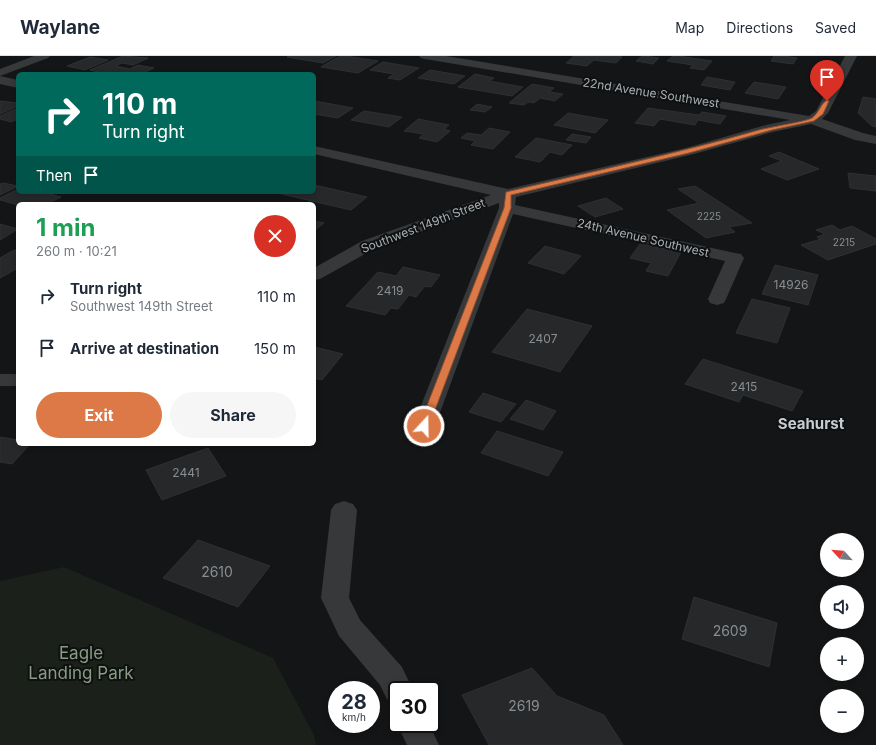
<!DOCTYPE html>
<meta charset="utf-8">
<style>
:root{--surface:#fff;--page:#f6f6f7;--text:#1f2937;--muted:#747a83;--line:#e0e1e3;--accent:#dc7947}
body{margin:0;font-family:Inter,sans-serif;background:var(--page);color:var(--text);height:100vh;display:flex;flex-direction:column;font-size:15px;white-space:nowrap}
*{box-sizing:border-box;margin:0}
p{font-size:13px;color:var(--muted)}
.icon{flex:none;width:22px;height:22px;fill:none;stroke:currentColor;stroke-width:2;stroke-linecap:round;stroke-linejoin:round}
.map{position:relative;flex:1;overflow:hidden}
.sheet{position:absolute;left:16px;top:146px;width:300px;height:244px;display:flex;flex-direction:column;background:var(--surface);border-radius:6px;box-shadow:0 2px 6px #0003}
.sheet>*{flex:none}
.banner{position:absolute;left:16px;top:16px;width:300px;height:122px;border-radius:6px;box-shadow:0 2px 6px #0003;background:#00695c;color:#fff;overflow:hidden}
.needle{width:26px;rotate:296deg}
.fabs{position:absolute;left:820px;top:477px;display:grid;gap:8px}
.fabs a{display:grid;place-items:center;width:44px;height:44px;border-radius:50%;background:var(--surface);box-shadow:0 2px 6px #0003;font-size:20px}
.speed{position:absolute;left:328px;top:625px;display:flex;gap:8px;font-size:20px;font-weight:700;text-align:center}
.speed>*{display:grid;place-content:center;width:52px;height:52px;border-radius:50%;background:var(--surface);box-shadow:0 2px 6px #0003;line-height:1}
.speed small{font-size:10px;font-weight:400}
.speed .limit{border:2px solid #111;border-radius:6px;background:#fff;color:#111}
.pin{position:absolute;display:grid;place-items:center;width:34px;height:34px;color:#fff;margin:-41px -17px;border-radius:50% 50% 50% 0;rotate:-45deg;box-shadow:0 0 4px #0007}
.pin .icon{rotate:45deg}
.me{position:absolute;width:44px;margin:-22px;rotate:21deg;stroke-linejoin:round;filter:drop-shadow(0 0 3px #0008)}
.turn{display:flex;align-items:center;gap:14px;height:84px;padding:0 20px;font-size:18px}
.turn .icon{width:52px;height:52px;stroke-width:2.5}
.turn b{display:block;font-size:28px;line-height:34px}
.then{display:flex;align-items:center;height:38px;padding:0 20px;background:#0003;gap:8px;font-size:15px}
.round{display:grid;place-items:center;flex:none;width:42px;height:42px;border-radius:21px;background:var(--page)}
.headline{display:flex;align-items:center;justify-content:space-between;height:68px;padding:0 20px}
h1{font-size:24px;font-weight:700;line-height:30px;color:#1e9e55}
.primary-button{display:flex;gap:8px;margin-top:auto;padding:8px 20px}
.primary-button a{flex:1;height:46px;border-radius:24px;background:var(--accent);color:#fff;font-size:16px;font-weight:700;line-height:46px;text-align:center}
.primary-button a+a{background:var(--page);color:var(--text)}
ul{padding:0;list-style:none}
li{display:flex;align-items:center;gap:12px;height:52px;padding:0 20px}
li div{flex:1}
li b{display:block;font-size:15px}
li em{font-style:normal}
header{display:flex;align-items:center;gap:24px;box-sizing:border-box;height:56px;padding:0 20px;background:var(--surface);border-bottom:1px solid var(--line)}
header strong{font-size:19px}
nav{display:flex;gap:22px;margin-inline-start:auto;font-size:14px}
.map>svg:first-child{display:block}
.green{fill:#1c201b}
.building{fill:#27282a;stroke:#2f3032}
.lines{fill:none;stroke-linecap:round;stroke-linejoin:round}
.minor{fill:#36383a;fill-rule:evenodd}
.route{fill:#dc7947;stroke:#8f4f2e}
.labels{text-anchor:middle;stroke-width:4;stroke-linejoin:round;paint-order:stroke}
.far-number-label{font-size:10px;fill:#878d91}
.far-street-label{font-size:12px;fill:#a8b0b4;stroke:#0f1011}
.number-label{font-size:12px;fill:#878d91}
.near-number-label{font-size:14px;fill:#878d91}
.neighbourhood-label{font-size:15px;font-weight:bold;fill:#c8cdd1;stroke:#0f1011}
.near-park-label{font-size:17px;fill:#889d81;stroke:#0f1011}
</style>
<header>
<strong>Waylane</strong>
<nav><a>Map</a><a>Directions</a><a>Saved</a></nav>
</header>
<div class="map">
<svg width="876" height="689" viewBox="0 0 876 689">
<rect width="100%" height="100%" fill="#141516"/>
<path class="green" d="M 64,511 L 273,602 L 314,679 L 316,689 L 0,689 L 0,525 Z"/>
<path class="building" d="M 123,0 L 148,2 L 133,9 L 122,7 L 115,10 L 130,13 L 138,9 L 154,12 L 141,18 L 106,18 L 90,14 Z
M 289,0 L 336,0 L 323,7 L 287,1 Z
M 340,0 L 346,0 L 378,5 L 358,17 L 321,11 Z
M 574,0 L 616,0 L 622,1 L 616,7 L 594,4 L 587,10 L 566,7 Z
M 642,0 L 645,0 L 659,2 L 653,8 L 636,5 Z
M 673,0 L 678,0 L 712,5 L 704,14 L 690,12 L 693,9 L 667,5 Z
M 774,0 L 785,0 L 797,2 L 793,8 L 771,5 Z
M 90,1 L 108,4 L 85,14 L 67,10 Z
M 383,6 L 419,12 L 400,24 L 388,22 L 394,18 L 370,14 Z
M 430,14 L 465,20 L 454,28 L 418,22 Z
M 475,18 L 494,22 L 489,25 L 523,31 L 512,40 L 458,31 Z
M 707,21 L 735,26 L 730,34 L 701,29 Z
M 754,26 L 786,31 L 778,43 L 745,37 Z
M 532,28 L 554,32 L 549,36 L 563,38 L 555,45 L 540,42 L 534,47 L 528,46 L 524,49 L 509,47 Z
M 863,41 L 876,43 L 876,71 L 872,70 L 858,57 Z
M 0,45 L 18,47 L 18,50 L 0,58 Z
M 315,45 L 353,52 L 338,62 L 314,58 L 314,46 Z
M 477,48 L 492,51 L 485,56 L 470,54 Z
M 18,52 L 18,63 L 11,66 L 0,63 L 0,60 Z
M 648,52 L 699,59 L 702,56 L 726,60 L 720,68 L 698,64 L 695,69 L 660,63 L 654,70 L 635,67 Z
M 364,55 L 402,61 L 389,71 L 351,64 Z
M 568,57 L 608,64 L 595,77 L 554,69 Z
M 418,63 L 449,69 L 444,73 L 450,75 L 437,86 L 419,82 L 424,78 L 404,75 Z
M 489,72 L 510,76 L 493,93 L 471,89 L 475,85 L 461,82 L 467,77 L 481,79 Z
M 572,78 L 591,81 L 586,87 L 566,84 Z
M 536,82 L 572,89 L 562,99 L 550,96 L 540,106 L 515,101 Z
M 779,96 L 819,113 L 787,124 L 761,113 L 782,105 L 769,100 Z
M 848,117 L 876,120 L 876,135 L 850,132 Z
M 3,127 L 18,130 L 0,139 L 0,128 Z
M 314,129 L 367,141 L 351,154 L 273,136 L 314,136 Z
M 695,130 L 752,167 L 729,171 L 735,176 L 706,182 L 667,154 L 699,147 L 678,133 Z
M 18,133 L 18,136 L 42,136 L 61,141 L 47,148 L 18,148 L 18,149 L 0,144 L 0,142 Z
M 606,142 L 623,153 L 595,161 L 578,150 Z
M 314,165 L 324,167 L 314,175 Z
M 0,168 L 18,173 L 0,184 Z
M 832,169 L 840,174 L 852,170 L 876,183 L 876,188 L 828,204 L 801,189 L 821,183 L 817,181 L 825,178 L 816,174 Z
M 640,188 L 681,196 L 668,220 L 646,215 L 651,207 L 630,202 Z
M 545,190 L 581,200 L 564,218 L 528,207 Z
M 14,194 L 18,195 L 18,212 L 0,222 L 0,202 Z
M 775,209 L 818,219 L 808,249 L 762,238 Z
M 403,211 L 440,219 L 431,231 L 425,230 L 416,241 L 409,239 L 398,253 L 391,252 L 385,259 L 346,250 L 378,216 L 396,220 Z
M 752,243 L 790,252 L 777,287 L 736,277 Z
M 527,253 L 592,270 L 560,316 L 492,296 Z
M 314,291 L 343,298 L 322,324 L 314,322 Z
M 703,303 L 803,335 L 792,355 L 743,339 L 739,346 L 685,328 Z
M 483,337 L 516,348 L 501,366 L 469,356 Z
M 526,344 L 556,355 L 543,374 L 510,363 Z
M 497,375 L 563,396 L 548,420 L 481,397 Z
M 0,381 L 18,384 L 18,388 L 30,388 L 12,408 L 0,406 Z
M 208,392 L 226,420 L 162,444 L 146,414 Z
M 198,484 L 270,510 L 238,551 L 163,522 Z
M 694,541 L 777,567 L 769,611 L 682,583 Z
M 532,612 L 557,640 L 604,659 L 623,689 L 489,689 L 462,639 Z"/>
<g class="lines">
<path class="minor" d="M 34,0 L 50,0 L 48,2 L 0,20 L 18,24 L 18,32 L 0,28 L 0,13 Z
M 419,0 L 446,0 L 809,60 L 816,55 L 845,0 L 857,0 L 828,57 L 822,63 L 863,77 L 876,80 L 876,88 L 855,84 L 811,68 L 773,76 L 694,98 L 516,141 L 515,149 L 735,197 L 741,198 L 744,202 L 726,243 L 724,247 L 717,249 L 710,247 L 708,243 L 725,205 L 513,158 L 435,370 L 432,375 L 424,377 L 416,375 L 413,370 L 499,152 L 499,147 L 374,193 L 320,223 L 314,224 L 314,212 L 362,185 L 491,139 L 314,98 L 314,90 L 508,133 L 686,92 L 766,69 L 790,64 L 425,3 L 421,2 Z
M 0,318 L 18,318 L 18,330 L 0,330 Z
M 344,445 L 353,448 L 357,454 L 349,542 L 360,564 L 402,611 L 413,634 L 397,634 L 397,647 L 387,643 L 380,629 L 339,580 L 321,542 L 331,454 L 335,448 Z
M 397,668 L 429,668 L 439,689 L 407,689 Z"/>
</g>
<path class="route" d="M 827,44 L 829,45 L 823,58 L 814,65 L 772,74 L 689,97 L 511,139 L 511,152 L 429,370 L 424,373 L 421,372 L 419,370 L 504,152 L 506,136 C 590,116 675,98 759,74 C 770,71 804,66 812,62 C 819,57 821,47 827,44 Z"/>
<g class="labels">
<g class="far-number-label">
<text x="709" y="164">2225</text>
<text x="844" y="190">2215</text>
</g>
<g class="far-street-label">
<text transform="translate(651 37) rotate(9)" y="4">22nd Avenue Southwest</text>
<text transform="translate(423 170) rotate(-21)" y="4">Southwest 149th Street</text>
<text transform="translate(643 182) rotate(13)" y="4">24th Avenue Southwest</text>
</g>
<g class="number-label">
<text x="791" y="233">14926</text>
<text x="390" y="239">2419</text>
<text x="543" y="287">2407</text>
<text x="744" y="335">2415</text>
<text x="186" y="421">2441</text>
</g>
<g class="near-number-label">
<text x="217" y="521">2610</text>
<text x="730" y="580">2609</text>
<text x="524" y="655">2619</text>
</g>
<g class="neighbourhood-label">
<text x="811" y="373">Seahurst</text>
</g>
<g class="near-park-label">
<text x="81" y="603">Eagle<tspan x="81" dy="20">Landing Park</tspan></text>
</g>
</g>
</svg>
<div class="fabs">
<a><svg class="needle" viewBox="-14 -14 28 28"><path d="M0-13l5 13h-10z" fill="#e53935"/><path d="M0 13l5-13h-10z" fill="#747a83"/></svg></a>
<a><svg class="icon" aria-label="sound" viewBox="0 0 24 24"><path d="M4 9h4l5-4v14l-5-4H4zM17 9q2 3 0 6"/></svg></a>
<a>+</a>
<a>−</a>
</div>
<div class="speed"><div>28<small>km/h</small></div><div class="limit">30</div></div>
<div class="pin" style="left:827px;top:45px;background:#d93025"><svg class="icon" aria-label="arrive" viewBox="0 0 24 24"><path d="M6 21V4h12l-3 4 3 4H6"/></svg></div>
<svg class="me" style="left:424px;top:370px" viewBox="-20 -20 40 40"><circle r="17" fill="#dc7947" stroke="#fff" stroke-width="3"/><path d="M0-11L8 9 0 5-8 9z" fill="#fff"/></svg>
<div class="banner">
<div class="turn"><svg class="icon" aria-label="right" viewBox="0 0 24 24"><path d="M7 20v-9h11M14 6l5 5-5 5"/></svg><div><b>110 m</b>Turn right</div></div>
<div class="then">Then<svg class="icon" aria-label="arrive" viewBox="0 0 24 24"><path d="M6 21V4h12l-3 4 3 4H6"/></svg></div>
</div>
<section class="sheet">
<div class="headline"><div><h1>1 min</h1><p>260 m · 10:21</p></div><a class="round" style="background:#d93025;color:#fff"><svg class="icon" aria-label="close" viewBox="0 0 24 24"><path d="M6 6l12 12M18 6L6 18"/></svg></a></div>
<ul>
<li><svg class="icon" aria-label="right" viewBox="0 0 24 24"><path d="M7 20v-9h11M14 6l5 5-5 5"/></svg><div><b>Turn right</b><p>Southwest 149th Street</p></div><em>110 m</em></li>
<li><svg class="icon" aria-label="arrive" viewBox="0 0 24 24"><path d="M6 21V4h12l-3 4 3 4H6"/></svg><div><b>Arrive at destination</b></div><em>150 m</em></li>
</ul>
<div class="primary-button"><a>Exit</a><a>Share</a></div>
</section>
</div>
